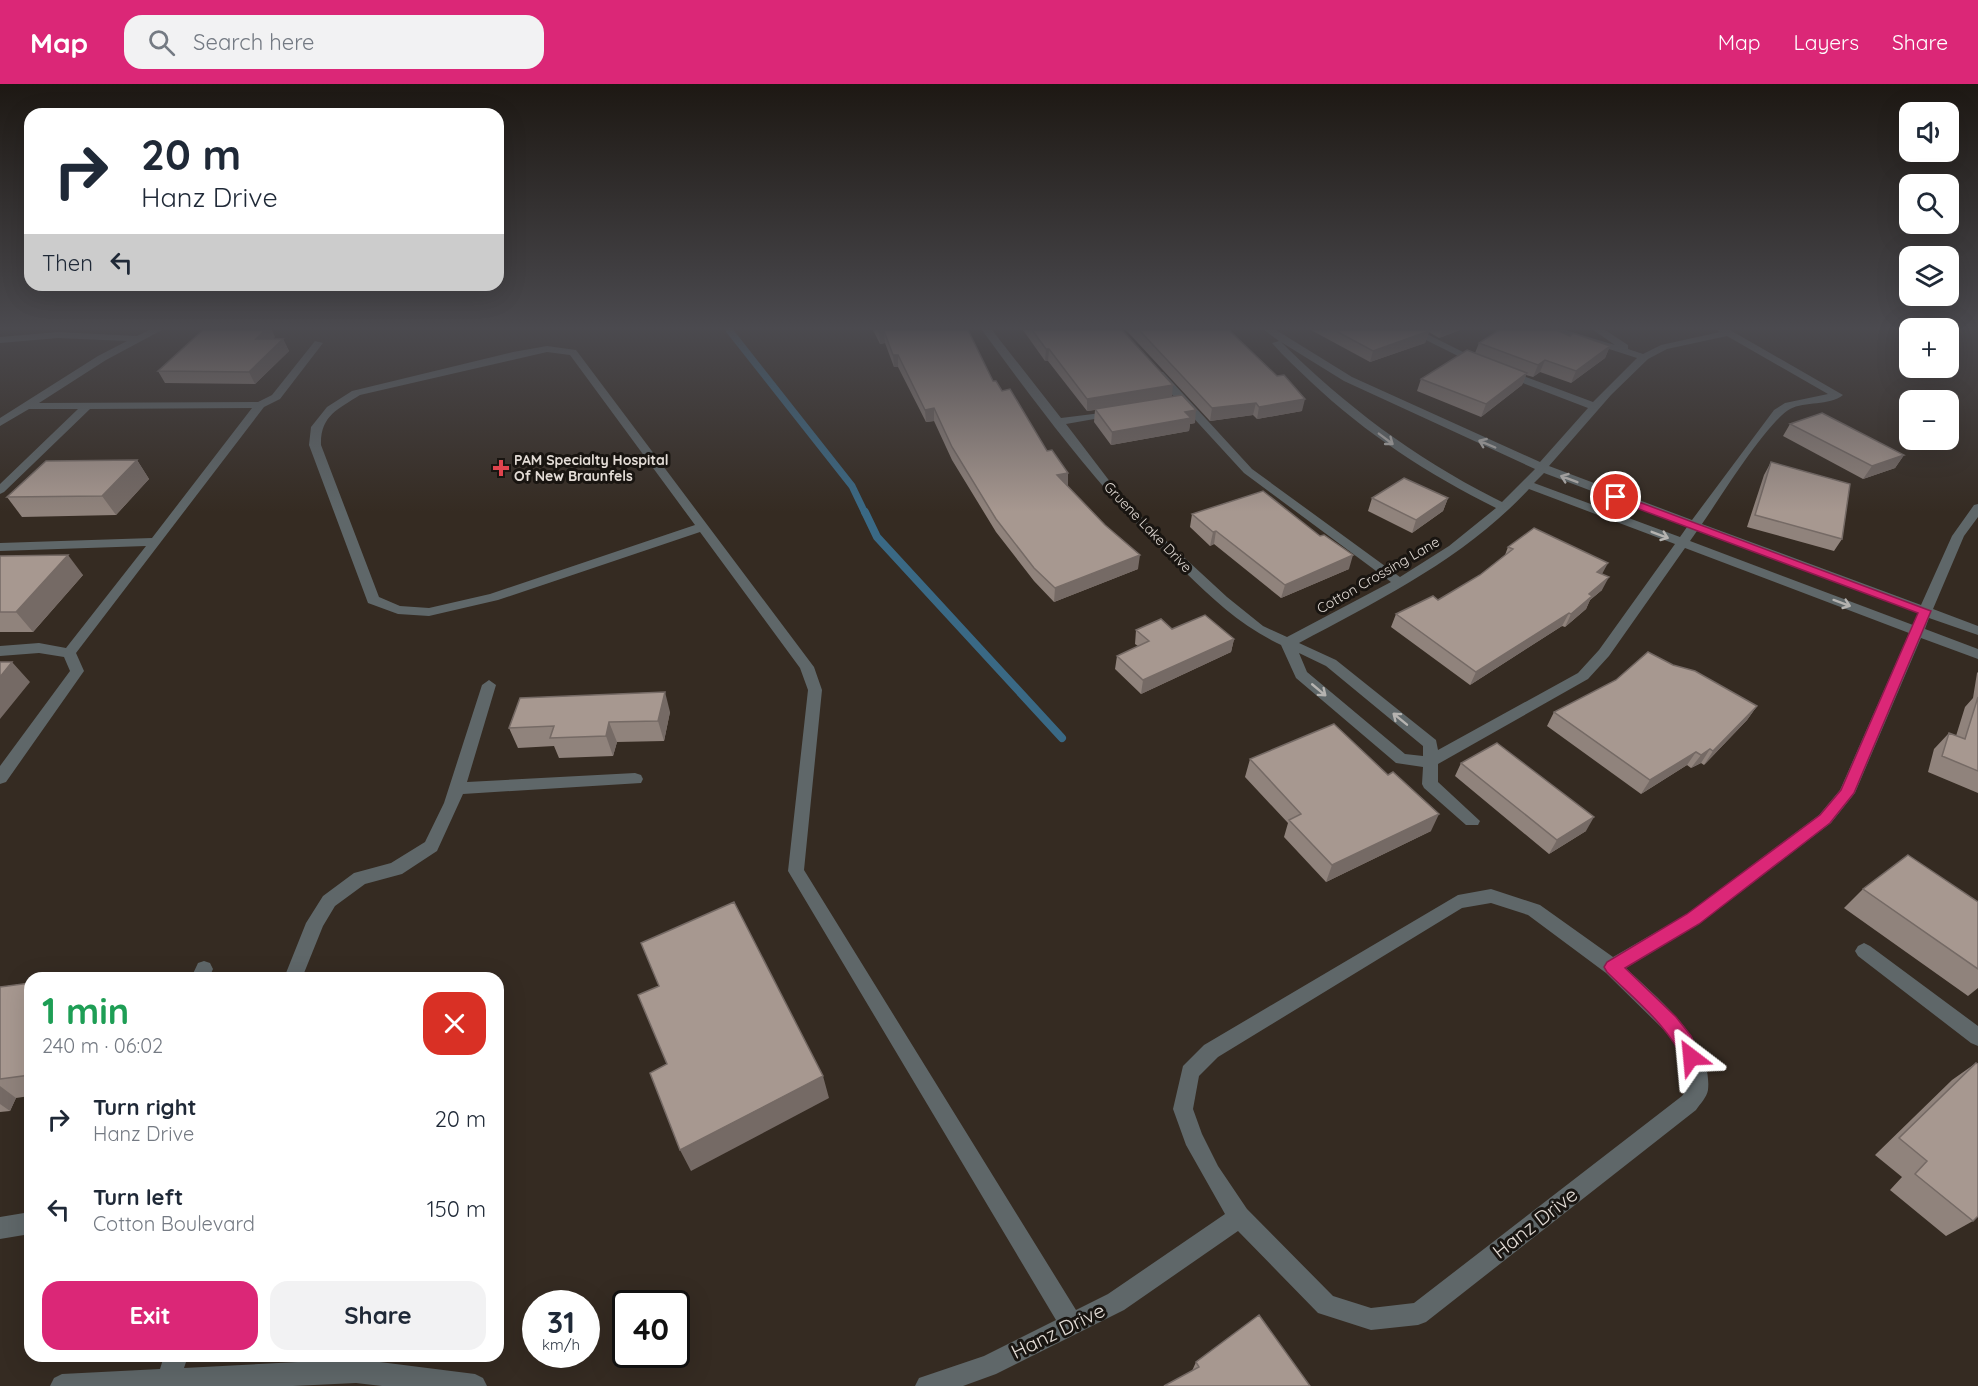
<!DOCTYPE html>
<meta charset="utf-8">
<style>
:root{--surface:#fff;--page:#f2f2f3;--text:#1f2937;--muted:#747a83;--accent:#db2777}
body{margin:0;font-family:Quicksand,sans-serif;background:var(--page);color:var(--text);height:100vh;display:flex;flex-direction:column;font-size:22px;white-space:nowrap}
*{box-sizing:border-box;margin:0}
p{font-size:20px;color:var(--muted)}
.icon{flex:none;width:33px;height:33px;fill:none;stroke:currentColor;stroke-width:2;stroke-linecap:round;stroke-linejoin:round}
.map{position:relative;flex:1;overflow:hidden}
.details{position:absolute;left:24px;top:888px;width:480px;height:390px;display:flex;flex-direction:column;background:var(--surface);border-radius:18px;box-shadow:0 6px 24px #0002}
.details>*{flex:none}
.banner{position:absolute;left:24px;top:24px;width:480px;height:183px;border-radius:18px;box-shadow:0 6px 24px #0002;background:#fff;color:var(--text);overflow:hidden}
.tools{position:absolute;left:1899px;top:18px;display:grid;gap:12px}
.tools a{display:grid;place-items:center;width:60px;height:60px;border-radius:12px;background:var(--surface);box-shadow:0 6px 24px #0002;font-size:30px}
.speed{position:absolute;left:522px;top:1206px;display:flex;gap:12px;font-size:30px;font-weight:700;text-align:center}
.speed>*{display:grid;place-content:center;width:78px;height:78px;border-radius:50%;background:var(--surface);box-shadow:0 6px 24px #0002;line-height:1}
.speed small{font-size:15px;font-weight:400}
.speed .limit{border:3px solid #111;border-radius:9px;background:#fff;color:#111}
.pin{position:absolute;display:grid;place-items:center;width:51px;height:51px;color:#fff;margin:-26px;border:3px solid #fff;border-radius:50%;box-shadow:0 2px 6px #0007}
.me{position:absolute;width:66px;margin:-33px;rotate:331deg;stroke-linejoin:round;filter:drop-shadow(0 0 4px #0008)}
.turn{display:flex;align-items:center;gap:21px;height:126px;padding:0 18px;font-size:27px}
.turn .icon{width:78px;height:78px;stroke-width:2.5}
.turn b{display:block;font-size:42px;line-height:51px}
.then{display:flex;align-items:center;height:57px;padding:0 18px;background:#0003;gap:12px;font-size:22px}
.round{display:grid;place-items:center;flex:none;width:63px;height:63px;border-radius:18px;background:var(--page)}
.summary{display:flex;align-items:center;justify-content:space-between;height:102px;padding:0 18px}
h1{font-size:36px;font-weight:800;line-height:45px;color:#1e9e55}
.cta{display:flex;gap:12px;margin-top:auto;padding:12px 18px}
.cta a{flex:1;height:69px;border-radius:18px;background:var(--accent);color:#fff;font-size:24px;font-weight:800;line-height:69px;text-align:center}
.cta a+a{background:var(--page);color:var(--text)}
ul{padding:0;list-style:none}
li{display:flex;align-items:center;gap:18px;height:90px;padding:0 18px}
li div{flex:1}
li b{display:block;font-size:22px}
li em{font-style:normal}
header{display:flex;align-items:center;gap:36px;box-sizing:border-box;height:84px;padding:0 30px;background:var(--accent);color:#fff}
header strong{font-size:28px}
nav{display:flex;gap:33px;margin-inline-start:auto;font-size:21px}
.search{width:420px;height:54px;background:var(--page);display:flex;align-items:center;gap:15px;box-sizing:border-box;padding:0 21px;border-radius:18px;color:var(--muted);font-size:22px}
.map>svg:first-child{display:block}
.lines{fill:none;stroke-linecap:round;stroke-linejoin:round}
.stream-far1{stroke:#3a6985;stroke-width:7}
.stream{stroke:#3a6985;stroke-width:8}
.minor{fill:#5f6769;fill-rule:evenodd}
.wall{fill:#90837c}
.shaded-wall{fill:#756a65}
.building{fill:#a79890;stroke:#756a65;stroke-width:1.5}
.oneway{stroke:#b5b3b0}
.route{fill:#db2777;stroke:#8e194d;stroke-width:1.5}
.health-dot{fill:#e0444e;stroke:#191511;stroke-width:2}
.labels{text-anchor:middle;stroke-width:6;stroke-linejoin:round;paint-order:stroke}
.far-poi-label{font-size:14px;font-weight:bold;fill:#e3dcd6;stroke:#191511;text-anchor:start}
.far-street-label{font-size:14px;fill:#e3dcd6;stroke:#191511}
.near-street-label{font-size:20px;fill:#e3dcd6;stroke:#191511}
</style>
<header>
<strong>Map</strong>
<div class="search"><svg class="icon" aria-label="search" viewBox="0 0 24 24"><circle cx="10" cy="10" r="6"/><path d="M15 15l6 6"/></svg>Search here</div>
<nav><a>Map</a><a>Layers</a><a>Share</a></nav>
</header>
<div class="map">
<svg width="1978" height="1302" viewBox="0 0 1978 1302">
<rect width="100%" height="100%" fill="#352b22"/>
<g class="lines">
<path class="stream-far1" d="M 729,246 L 852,402 L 865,429"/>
<path class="stream" d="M 865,428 L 877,453 L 1062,654"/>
<path class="minor" d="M 149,246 L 162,246 L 106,276 L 39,319 L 258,318 L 272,311 L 315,257 L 323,259 L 280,315 L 264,323 L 76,569 L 84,587 L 6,698 L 0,700 L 0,682 L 70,587 L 64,573 L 39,569 L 0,572 L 0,562 L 39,559 L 66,564 L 146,462 L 0,467 L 0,459 L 152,454 L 252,324 L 90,325 L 4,408 L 0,410 L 0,400 L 78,325 L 29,325 L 0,342 L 0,334 L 98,272 L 127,257 L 58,254 L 0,259 L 0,253 L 58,248 L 137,252 Z
M 982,246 L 992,246 L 1061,334 L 1117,327 L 1117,331 L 1066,340 L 1111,399 L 1150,442 L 1227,513 L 1263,542 L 1287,553 L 1391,498 L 1244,389 L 1155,292 L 1155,288 L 1163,288 L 1252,385 L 1400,493 L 1449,462 L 1496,424 C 1428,390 1366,350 1311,298 C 1298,285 1284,273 1272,259 L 1279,257 L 1264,246 L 1276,246 L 1352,293 L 1540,378 L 1588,324 L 1502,291 L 1502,287 L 1510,287 L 1593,318 L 1637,274 L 1550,246 L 1565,246 L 1615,261 L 1593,246 L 1605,246 L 1628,261 L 1628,265 L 1643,270 L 1661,261 L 1720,248 L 1718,246 L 1730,246 L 1843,311 C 1829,322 1805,317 1790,325 C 1766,339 1720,414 1702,440 L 1921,521 L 1952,452 L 1974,421 L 1978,420 L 1978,433 L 1964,452 L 1933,525 L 1978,542 L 1978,551 L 1929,534 L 1925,545 L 1978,565 L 1978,575 L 1921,554 L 1855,709 L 1831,739 L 1699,840 L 1626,884 C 1657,914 1713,957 1708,1006 C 1707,1013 1700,1020 1696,1026 L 1426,1238 L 1418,1241 L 1371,1246 L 1318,1229 L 1238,1147 L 1124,1226 L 996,1290 L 963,1302 L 915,1302 L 919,1294 L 984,1272 L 1056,1236 L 788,787 L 808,606 L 800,584 L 700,448 L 498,516 L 429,532 L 398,530 L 368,519 L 309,361 L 311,343 L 327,323 L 352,307 L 513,268 L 547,262 L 576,266 L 814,583 L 822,606 L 804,786 L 1076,1226 L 1108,1210 L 1225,1130 L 1186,1061 L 1173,1025 L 1183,982 L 1204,961 L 1458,811 L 1491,805 L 1540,821 L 1613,873 L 1687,830 L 1819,731 L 1840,706 L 1909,549 L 1685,464 L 1609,572 L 1588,595 L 1438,680 L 1438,698 L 1480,737 L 1478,741 L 1466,741 L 1424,704 L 1422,700 L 1423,683 L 1396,679 L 1296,594 L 1281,561 C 1241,542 1215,517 1184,487 C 1107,415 1044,331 982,246 ZM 1727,252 L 1828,310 L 1785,319 L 1774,326 L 1692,436 L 1549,382 L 1611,311 L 1648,275 L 1667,265 ZM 1281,258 L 1344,297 L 1535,385 L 1502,418 L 1494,414 C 1412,372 1347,323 1281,258 ZM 547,268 L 570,271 L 695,441 L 490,510 L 429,524 L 400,522 L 379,513 L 321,361 C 320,332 338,325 360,311 ZM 1544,389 L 1552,392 L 1687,443 L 1680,453 L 1534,399 ZM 1529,405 L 1675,460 L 1599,566 L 1578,589 L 1438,666 L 1436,656 L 1336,576 L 1299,559 C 1381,515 1465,474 1529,405 ZM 1697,447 L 1918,529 L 1913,541 L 1690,457 ZM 1299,569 L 1326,582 L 1423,662 L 1423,672 L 1405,670 L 1307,588 ZM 1491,819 L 1528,831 L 1606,889 L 1663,945 L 1677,962 L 1687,989 L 1688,1004 L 1682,1012 L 1414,1219 L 1371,1224 L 1333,1212 L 1247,1125 L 1218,1082 L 1202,1050 L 1193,1025 L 1199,992 L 1218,973 L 1462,824 Z
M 1406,246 L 1419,246 L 1483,278 L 1474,280 Z
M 489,596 L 496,601 L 467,698 L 635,689 L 641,691 L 643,695 L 641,699 L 463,710 L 437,767 L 402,790 L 365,800 L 335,822 L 323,842 L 302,894 L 284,894 L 306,839 L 323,812 L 354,789 L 391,779 L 425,758 L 444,719 L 482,601 Z
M 1864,859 L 1870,862 L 1978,942 L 1978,962 L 1971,959 L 1858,872 L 1855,867 L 1858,862 Z
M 204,877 L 210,879 L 213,885 L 209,894 L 191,894 L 198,879 Z
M 30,1128 L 30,1150 L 0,1155 L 0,1133 Z
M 164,1272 L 188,1272 L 184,1284 L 356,1275 L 475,1290 L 483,1294 L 487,1302 L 382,1302 L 356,1299 L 293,1302 L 50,1302 L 54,1294 L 62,1290 L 160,1285 Z"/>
</g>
<path class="wall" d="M 873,246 L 968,246 L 993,297 L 1002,307 L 1068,402 L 1138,485 L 1054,518 L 1034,497 L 996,448 L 952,376 L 934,337 L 926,338 L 898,283 L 894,283 L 885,259 L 880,260 Z
M 1023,246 L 1122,246 L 1172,313 L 1195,339 L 1190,340 L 1189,347 L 1111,361 L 1094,338 L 1095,326 L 1087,327 L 1048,277 L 1045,277 Z
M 1126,246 L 1229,246 L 1302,327 L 1257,335 L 1253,331 L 1210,337 Z
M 1311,246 L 1460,246 L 1439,254 L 1429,248 L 1425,259 L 1370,278 Z
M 1570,252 L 1610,262 L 1605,274 L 1571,299 L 1540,288 L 1533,293 L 1526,291 L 1522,301 L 1481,333 L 1417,307 L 1421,295 L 1475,269 L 1479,259 Z
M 275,253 L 273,255 L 283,255 L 289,267 L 255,300 L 165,299 L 158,287 Z
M 1790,340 L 1904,371 L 1895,384 L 1863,395 L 1783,352 Z
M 137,376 L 149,395 L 116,431 L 22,433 L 7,413 Z
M 1771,378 L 1842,455 L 1834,467 L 1747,443 L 1764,391 Z
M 1372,414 L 1448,414 L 1443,427 L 1412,449 L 1368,427 Z
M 1192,430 L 1320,452 L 1349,485 L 1281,514 L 1214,460 L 1210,462 L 1190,443 Z
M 1508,463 L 1602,490 L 1602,506 L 1590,516 L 1586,525 L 1565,543 L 1562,542 L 1470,601 L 1391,543 L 1396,530 L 1438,516 L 1480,491 L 1505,471 Z
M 0,472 L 83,491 L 33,548 L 0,548 Z
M 1172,545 L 1234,555 L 1231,568 L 1141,610 L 1115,585 L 1117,572 L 1138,562 L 1135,560 L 1136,546 Z
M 1978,588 L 1978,709 L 1928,688 L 1934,665 L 1949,649 L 1956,652 L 1965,623 L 1973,614 L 1977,589 Z
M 1757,622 L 1747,636 L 1704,681 L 1701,679 L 1691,684 L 1687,681 L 1641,710 L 1547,642 L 1554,628 Z
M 670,628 L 664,657 L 617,658 L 613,672 L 559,674 L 554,662 L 518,664 L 509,644 Z
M 1250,675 L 1431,747 L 1326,798 L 1284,753 L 1288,739 L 1245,693 Z
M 1461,679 L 1586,747 L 1549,770 L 1455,692 Z
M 1863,805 L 1978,818 L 1978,904 L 1968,912 L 1844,824 Z
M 30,899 L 30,1012 L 16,1014 L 10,1027 L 0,1028 L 0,903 Z
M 1976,979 L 1973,1137 L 1946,1152 L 1890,1106 L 1902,1093 L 1875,1071 L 1952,996 Z
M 1196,1278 L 1310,1302 L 1192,1287 Z"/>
<path class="shaded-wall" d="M 265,246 L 272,246 L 275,253 L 262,266 L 256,255 Z
M 1442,246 L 1460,246 L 1439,254 Z
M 884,247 L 885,259 L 880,260 L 879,248 Z
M 1429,247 L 1425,259 L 1370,278 L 1373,267 Z
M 283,255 L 289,267 L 255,300 L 249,288 Z
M 1610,262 L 1605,274 L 1571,299 L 1576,287 Z
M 1046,265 L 1049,265 L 1048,277 L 1045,277 Z
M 893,271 L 898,271 L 898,283 L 894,283 Z
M 1545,276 L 1540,288 L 1533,293 L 1538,281 Z
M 1527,289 L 1522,301 L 1481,333 L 1486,320 Z
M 1173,301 L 1172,313 L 1087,327 L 1087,315 Z
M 1305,315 L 1302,327 L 1257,335 L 1259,323 Z
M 1256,319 L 1253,331 L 1210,337 L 1212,324 Z
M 934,324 L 934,337 L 926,338 L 925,326 Z
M 1196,326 L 1195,339 L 1190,340 L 1189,347 L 1111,361 L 1112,348 L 1185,328 Z
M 1904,371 L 1895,384 L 1863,395 L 1872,382 Z
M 137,376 L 149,395 L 116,431 L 102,412 Z
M 1068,389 L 1068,402 L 1057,391 Z
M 1448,414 L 1443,427 L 1412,449 L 1416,436 Z
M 1216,447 L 1214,460 L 1210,462 L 1213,448 Z
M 68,471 L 83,491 L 33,548 L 16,528 Z
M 1140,471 L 1138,485 L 1054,518 L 1055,504 Z
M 1353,471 L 1349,485 L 1281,514 L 1285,501 Z
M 1608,479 L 1601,492 L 1597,488 Z
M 1609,493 L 1602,506 L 1590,516 L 1586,525 L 1565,543 L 1571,530 L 1589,510 Z
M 1569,529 L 1562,542 L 1470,601 L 1476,588 Z
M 1234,555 L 1231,568 L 1141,610 L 1143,596 Z
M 12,578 L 30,598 L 0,635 L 0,593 Z
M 665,608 L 670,628 L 664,657 L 658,637 Z
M 1757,622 L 1747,636 L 1704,681 L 1713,667 Z
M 609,638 L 617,658 L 613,672 L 606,652 Z
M 1710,665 L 1701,679 L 1691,684 L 1701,671 Z
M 1696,668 L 1687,681 L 1641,710 L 1650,696 Z
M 1439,730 L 1431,747 L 1326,798 L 1332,781 Z
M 1594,733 L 1586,747 L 1549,770 L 1557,756 Z
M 823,992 L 829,1014 L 691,1087 L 680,1066 Z
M 0,1002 L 16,1014 L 10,1027 L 0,1020 Z"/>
<path class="building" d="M 203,246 L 265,246 L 256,255 L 283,255 L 249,288 L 158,287 Z
M 878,246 L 968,246 L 993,297 L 996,297 L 1002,307 L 1010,305 L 1047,367 L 1052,366 L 1068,389 L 1057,391 L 1105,441 L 1140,471 L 1055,504 L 1034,484 L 996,435 L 952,363 L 934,324 L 925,326 L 898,271 L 893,271 L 884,247 L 879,248 Z
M 1032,246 L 1122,246 L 1173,301 L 1087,315 L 1049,265 L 1046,265 Z
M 1139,246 L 1229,246 L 1277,292 L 1284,291 L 1305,315 L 1259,323 L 1256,319 L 1212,324 Z
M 1334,246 L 1427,246 L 1429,247 L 1373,267 Z
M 1499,246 L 1557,246 L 1570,252 L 1573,249 L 1610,262 L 1576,287 L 1545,276 L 1538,281 L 1479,259 Z
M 1467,266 L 1527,289 L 1486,320 L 1421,295 Z
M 1182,311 L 1196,326 L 1185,328 L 1191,334 L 1112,348 L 1095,325 Z
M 1822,329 L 1904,371 L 1872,382 L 1790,340 Z
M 137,376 L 102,412 L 7,413 L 46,377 Z
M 1771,378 L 1850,400 L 1842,455 L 1755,431 Z
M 1404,394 L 1448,414 L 1416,436 L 1372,414 Z
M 1263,407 L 1320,452 L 1324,451 L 1353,471 L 1285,501 L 1216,447 L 1213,448 L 1192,430 Z
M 1534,444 L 1608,479 L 1597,488 L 1609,493 L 1589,510 L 1592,512 L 1571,530 L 1569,529 L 1476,588 L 1396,530 L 1433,512 L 1438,516 L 1480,491 L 1513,465 L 1508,463 Z
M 68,471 L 16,528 L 0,528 L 0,472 Z
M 1205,531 L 1234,555 L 1143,596 L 1117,572 L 1149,557 L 1136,546 L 1161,535 L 1172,545 Z
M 1648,568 L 1673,581 L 1695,587 L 1757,622 L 1713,667 L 1710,665 L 1701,671 L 1696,668 L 1650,696 L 1554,628 L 1616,596 Z
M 0,578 L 12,578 L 0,593 Z
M 665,608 L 658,637 L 609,638 L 606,652 L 550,654 L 554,642 L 509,644 L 520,614 Z
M 1978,613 L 1978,687 L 1942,672 L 1949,649 L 1965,655 Z
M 1334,640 L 1388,691 L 1393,688 L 1439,730 L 1332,781 L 1289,736 L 1301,730 L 1250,675 Z
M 1497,659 L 1594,733 L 1557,756 L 1461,679 Z
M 1908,771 L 1978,818 L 1978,885 L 1863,805 Z
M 734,818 L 823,992 L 680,1066 L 650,989 L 667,980 L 638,911 L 659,902 L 641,859 Z
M 30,899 L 30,991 L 0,995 L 0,903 Z
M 1976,979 L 1978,980 L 1978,1132 L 1973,1137 L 1915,1090 L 1927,1077 L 1899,1054 Z
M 1259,1231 L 1310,1302 L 1164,1302 L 1199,1283 L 1196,1278 Z"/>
<defs><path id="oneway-shaft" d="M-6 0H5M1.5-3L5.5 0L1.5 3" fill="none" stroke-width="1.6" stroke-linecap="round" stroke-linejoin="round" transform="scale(1.5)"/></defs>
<g class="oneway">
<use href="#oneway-shaft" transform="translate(1386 355) rotate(37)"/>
<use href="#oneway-shaft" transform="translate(1487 360) rotate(-157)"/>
<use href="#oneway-shaft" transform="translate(1569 395) rotate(-159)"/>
<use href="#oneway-shaft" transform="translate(1660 451) rotate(21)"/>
<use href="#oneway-shaft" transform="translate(1842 519) rotate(20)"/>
<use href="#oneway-shaft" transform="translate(1319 606) rotate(40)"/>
<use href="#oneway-shaft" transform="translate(1400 635) rotate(-141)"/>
</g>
<linearGradient id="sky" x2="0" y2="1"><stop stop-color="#1d1813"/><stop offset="0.57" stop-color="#4b4a4f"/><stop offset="1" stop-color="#4b4a4f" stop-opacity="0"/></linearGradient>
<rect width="1978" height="428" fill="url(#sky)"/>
<path class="route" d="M 1612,411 L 1620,411 L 1931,527 L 1854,709 L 1830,739 L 1699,840 L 1625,884 L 1676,933 L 1691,952 L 1700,973 L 1698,979 L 1691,981 L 1685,979 C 1669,942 1635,916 1607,888 L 1604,883 L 1607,878 L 1687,830 L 1820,731 L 1841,706 L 1918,529 L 1612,415 Z"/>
<path class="health-dot" d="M498 375h6v6h6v6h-6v6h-6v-6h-6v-6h6z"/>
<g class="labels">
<g class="far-poi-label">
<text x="514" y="381">PAM Specialty Hospital<tspan x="514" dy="16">Of New Braunfels</tspan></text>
</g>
<g class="far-street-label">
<text transform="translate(1148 443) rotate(46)" y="5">Gruene Lake Drive</text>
<text transform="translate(1378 491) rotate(-30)" y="5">Cotton Crossing Lane</text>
</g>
<g class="near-street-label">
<text transform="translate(1535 1139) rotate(-38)" y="7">Hanz Drive</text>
<text transform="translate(1058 1247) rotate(-26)" y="7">Hanz Drive</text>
</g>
</g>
</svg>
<div class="tools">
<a><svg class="icon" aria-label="sound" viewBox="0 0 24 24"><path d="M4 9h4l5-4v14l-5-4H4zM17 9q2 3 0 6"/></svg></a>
<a><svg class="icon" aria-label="search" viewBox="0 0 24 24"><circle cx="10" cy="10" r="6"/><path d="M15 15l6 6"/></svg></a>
<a><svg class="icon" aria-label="layers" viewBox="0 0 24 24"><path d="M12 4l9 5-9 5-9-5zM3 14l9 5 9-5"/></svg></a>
<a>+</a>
<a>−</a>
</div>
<div class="speed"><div>31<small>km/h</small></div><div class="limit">40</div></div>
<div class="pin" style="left:1616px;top:413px;background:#d93025"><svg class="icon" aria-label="arrive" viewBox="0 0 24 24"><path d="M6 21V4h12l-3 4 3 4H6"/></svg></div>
<svg class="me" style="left:1691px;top:973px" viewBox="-20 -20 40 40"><path d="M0-17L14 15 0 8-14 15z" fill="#db2777" stroke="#fff" stroke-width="4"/></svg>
<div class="banner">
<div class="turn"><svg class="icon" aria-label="right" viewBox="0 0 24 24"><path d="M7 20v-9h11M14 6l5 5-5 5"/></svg><div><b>20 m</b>Hanz Drive</div></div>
<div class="then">Then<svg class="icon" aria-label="left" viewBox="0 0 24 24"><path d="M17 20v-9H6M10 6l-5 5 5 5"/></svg></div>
</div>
<section class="details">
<div class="summary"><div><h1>1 min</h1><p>240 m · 06:02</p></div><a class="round" style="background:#d93025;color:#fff"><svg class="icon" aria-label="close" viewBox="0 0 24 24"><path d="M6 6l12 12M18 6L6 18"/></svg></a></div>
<ul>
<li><svg class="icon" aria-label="right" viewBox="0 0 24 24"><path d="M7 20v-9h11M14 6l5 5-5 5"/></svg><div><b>Turn right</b><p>Hanz Drive</p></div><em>20 m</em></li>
<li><svg class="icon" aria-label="left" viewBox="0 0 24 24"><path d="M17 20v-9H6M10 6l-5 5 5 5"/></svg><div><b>Turn left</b><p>Cotton Boulevard</p></div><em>150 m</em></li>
</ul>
<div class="cta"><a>Exit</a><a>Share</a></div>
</section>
</div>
